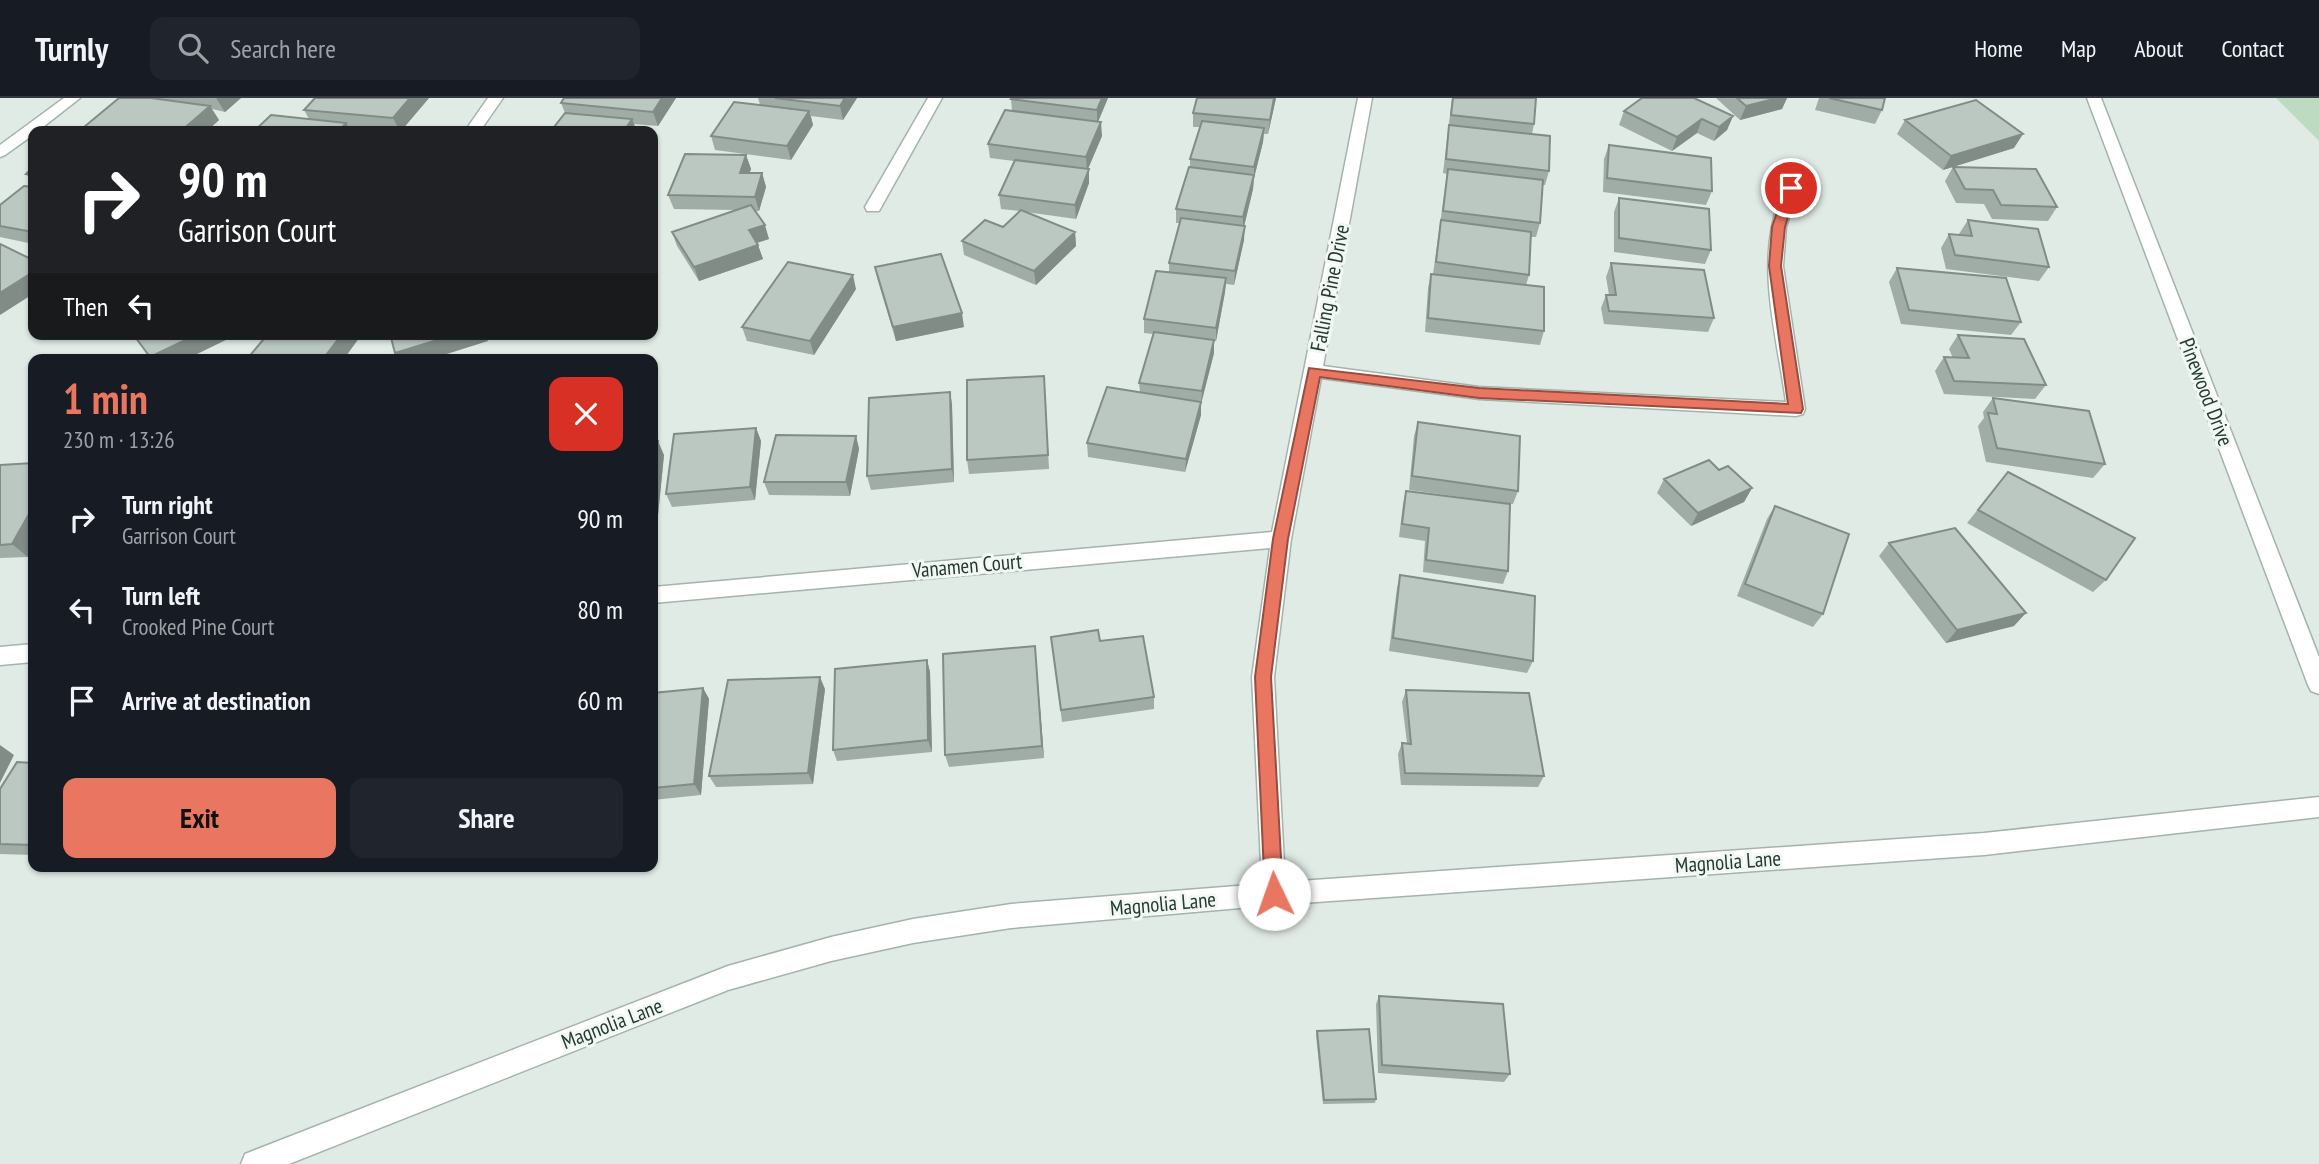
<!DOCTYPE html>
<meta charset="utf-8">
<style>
:root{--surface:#171b24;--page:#20242c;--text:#f1f3f6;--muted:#9ea1a6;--line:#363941;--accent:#e97661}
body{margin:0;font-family:"PT Sans Narrow",sans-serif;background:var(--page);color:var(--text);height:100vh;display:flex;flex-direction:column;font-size:26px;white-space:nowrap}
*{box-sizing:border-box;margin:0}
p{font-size:23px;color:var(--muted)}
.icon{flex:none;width:38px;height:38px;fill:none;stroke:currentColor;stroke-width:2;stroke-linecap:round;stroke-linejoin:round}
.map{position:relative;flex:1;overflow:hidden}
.sheet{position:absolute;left:28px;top:256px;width:630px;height:518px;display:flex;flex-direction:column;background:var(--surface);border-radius:14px;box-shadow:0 2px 5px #0004}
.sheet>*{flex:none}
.top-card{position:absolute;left:28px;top:28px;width:630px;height:214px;border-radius:14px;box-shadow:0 2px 5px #0004;background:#202124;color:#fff;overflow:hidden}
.pin{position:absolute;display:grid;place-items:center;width:60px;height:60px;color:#fff;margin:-30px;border:4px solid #fff;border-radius:50%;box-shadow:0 2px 7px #0007}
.me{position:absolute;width:77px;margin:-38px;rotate:357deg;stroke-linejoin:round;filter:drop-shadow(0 0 5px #0008)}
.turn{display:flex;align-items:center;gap:24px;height:147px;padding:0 35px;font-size:32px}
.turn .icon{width:91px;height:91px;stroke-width:2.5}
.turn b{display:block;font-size:49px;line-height:60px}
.then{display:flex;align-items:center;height:66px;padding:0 35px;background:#0003;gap:14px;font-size:26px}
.round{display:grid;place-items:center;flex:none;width:74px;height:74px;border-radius:14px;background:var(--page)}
.summary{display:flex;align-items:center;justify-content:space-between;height:119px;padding:0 35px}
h1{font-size:42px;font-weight:800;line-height:52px;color:var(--accent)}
.action{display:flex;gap:14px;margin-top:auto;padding:14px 35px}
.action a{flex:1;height:80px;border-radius:14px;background:var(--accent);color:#111;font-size:28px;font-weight:800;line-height:80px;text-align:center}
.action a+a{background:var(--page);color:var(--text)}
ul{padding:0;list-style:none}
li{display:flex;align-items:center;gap:21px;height:91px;padding:0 35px}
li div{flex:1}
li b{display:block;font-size:26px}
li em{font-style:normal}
header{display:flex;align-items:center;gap:42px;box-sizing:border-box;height:98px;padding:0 35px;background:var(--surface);border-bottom:2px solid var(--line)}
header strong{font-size:33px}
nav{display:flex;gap:38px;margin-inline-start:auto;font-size:24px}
.search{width:490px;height:63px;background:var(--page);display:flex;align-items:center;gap:18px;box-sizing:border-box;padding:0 24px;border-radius:14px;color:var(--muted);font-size:26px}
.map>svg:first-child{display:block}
.green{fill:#bcdbc1}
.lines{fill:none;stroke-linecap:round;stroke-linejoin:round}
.street-casing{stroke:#a4b3ac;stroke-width:3}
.street{fill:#fff;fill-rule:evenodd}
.wall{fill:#a0aca6}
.shaded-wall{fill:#828c87}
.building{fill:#bac8c1;stroke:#828c87;stroke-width:2}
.route{fill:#e97661;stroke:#974d3f;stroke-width:2}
.labels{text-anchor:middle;stroke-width:6;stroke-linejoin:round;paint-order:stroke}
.street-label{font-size:21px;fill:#233b32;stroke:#f2f8f4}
</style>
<header>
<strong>Turnly</strong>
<div class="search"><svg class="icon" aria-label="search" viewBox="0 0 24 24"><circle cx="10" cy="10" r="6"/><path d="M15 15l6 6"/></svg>Search here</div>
<nav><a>Home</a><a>Map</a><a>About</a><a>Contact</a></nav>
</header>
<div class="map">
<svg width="2319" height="1066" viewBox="0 0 2319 1066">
<rect width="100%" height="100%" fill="#e1ebe6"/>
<path class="green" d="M 2276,0 L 2319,0 L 2319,43 Z"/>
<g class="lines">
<defs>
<path id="street" d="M 64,0 L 80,0 L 38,33 L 33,33 L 33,37 L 5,57 L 0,59 L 0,47 Z
M 488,0 L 503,0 L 480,33 L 465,33 Z
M 928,0 L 942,0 L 879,113 L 867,113 L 865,109 Z
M 1358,0 L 1372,0 L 1323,268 L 1479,289 L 1786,304 C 1777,239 1756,169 1778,106 C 1781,97 1781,88 1791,85 L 1799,90 L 1786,129 L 1783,168 L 1805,311 L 1803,316 L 1796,318 L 1479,301 L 1321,280 L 1291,441 L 1274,579 L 1285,784 L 1984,735 L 2319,699 L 2319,719 L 1984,757 L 1274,807 L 1011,830 L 913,845 L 831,863 L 728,892 L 289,1066 L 241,1066 L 245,1056 L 255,1052 L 728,868 L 831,839 L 913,821 L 1011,806 L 1262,786 L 1252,579 L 1270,450 L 653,505 L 653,489 L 1272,434 Z
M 2087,0 L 2101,0 L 2319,559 L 2319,596 L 2311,593 L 2308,587 Z
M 33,546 L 33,564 L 0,567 L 0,549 Z"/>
</defs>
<use href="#street" class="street-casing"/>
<use href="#street" class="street"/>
</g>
<path class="wall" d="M 119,0 L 241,0 L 225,14 L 212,11 L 219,22 L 207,33 L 87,33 L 84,29 Z
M 315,0 L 429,0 L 401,33 L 349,29 L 351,33 L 254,33 L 309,21 L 304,12 Z
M 676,0 L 658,28 L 634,26 L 565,15 L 561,5 Z
M 758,0 L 857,0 L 843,22 L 811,18 L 813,27 L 791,62 L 715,52 L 711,38 L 760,7 Z
M 1108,0 L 1098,24 L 1102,38 L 1088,71 L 1089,85 L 1076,121 L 1026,114 L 1075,134 L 1076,148 L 1036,187 L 964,157 L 962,143 L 1003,129 L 1020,113 L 1001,111 L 999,97 L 1014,63 L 990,60 L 988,46 L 1012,13 L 1011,1 Z
M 1276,0 L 1268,36 L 1264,36 L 1263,44 L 1254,80 L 1253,91 L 1244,128 L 1244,142 L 1234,187 L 1226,186 L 1225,194 L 1216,243 L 1214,243 L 1214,255 L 1201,306 L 1201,317 L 1185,374 L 1088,359 L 1087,345 L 1140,294 L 1139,285 L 1153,236 L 1144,235 L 1144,221 L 1169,174 L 1169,165 L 1180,125 L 1176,125 L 1176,111 L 1190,69 L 1190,61 L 1200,29 L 1193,29 L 1193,15 Z
M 1452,0 L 1536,0 L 1534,26 L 1532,36 L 1549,73 L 1545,87 L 1543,87 L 1540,125 L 1536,139 L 1531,139 L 1529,177 L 1526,187 L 1544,233 L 1540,247 L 1425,234 L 1428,190 L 1431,176 L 1433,176 L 1447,76 L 1443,75 Z
M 1716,0 L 1787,0 L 1782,11 L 1740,22 Z
M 1819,0 L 1885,0 L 1882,12 L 1875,26 L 1815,12 Z
M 1624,13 L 1733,18 L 1727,32 L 1714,43 L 1697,35 L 1672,53 L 1619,27 Z
M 1905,22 L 2014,50 L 1943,72 L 1897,36 Z
M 1609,47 L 1712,93 L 1706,107 L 1603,94 L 1604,61 Z
M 746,57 L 751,71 L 749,75 L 762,75 L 766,89 L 759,113 L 755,113 L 769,141 L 757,145 L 763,161 L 699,183 L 677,148 L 672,134 L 735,112 L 674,111 L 668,97 Z
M 33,69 L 33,84 L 26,76 Z
M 1953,69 L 2057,109 L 2048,123 L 1992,121 L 1984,106 L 1956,105 L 1945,83 Z
M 33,89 L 33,146 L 0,139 L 0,128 Z
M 1619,100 L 1711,152 L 1705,166 L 1614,154 L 1614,114 Z
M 1968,122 L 2049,169 L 2039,183 L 1946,171 L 1941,150 L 1949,136 L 1959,136 Z
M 1611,165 L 1714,220 L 1708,234 L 1604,226 L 1601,210 L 1606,197 L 1609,197 L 1606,179 Z
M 875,169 L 964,229 L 896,243 L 878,183 Z
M 1897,170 L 2021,224 L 2011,237 L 1901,226 L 1889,184 Z
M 856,191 L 814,257 L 747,243 L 742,229 Z
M 1958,237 L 2046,287 L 2035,301 L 1944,296 L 1935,273 L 1944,259 L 1953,260 L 1949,251 Z
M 1045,291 L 1049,371 L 969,376 L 967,362 Z
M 950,294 L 952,307 L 954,384 L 871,392 L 867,378 Z
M 1993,300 L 2105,366 L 2093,380 L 1986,364 L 1978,328 L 1984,320 L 1983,314 Z
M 1418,324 L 1518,393 L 1513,406 L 1409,392 L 1414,338 Z
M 756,330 L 761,343 L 755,402 L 672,409 L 666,396 Z
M 856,338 L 859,351 L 850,398 L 769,397 L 764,384 Z
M 653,344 L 664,357 L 658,417 L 653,417 Z
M 33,365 L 33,448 L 28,459 L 0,460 L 0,367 Z
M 1719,372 L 1752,390 L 1744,404 L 1691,428 L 1657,395 L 1664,381 Z
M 2008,374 L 2106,482 L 2093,494 L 1967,425 Z
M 1406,393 L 1508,473 L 1503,486 L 1423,474 L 1425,443 L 1399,439 L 1403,406 Z
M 1775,408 L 1823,516 L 1813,529 L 1737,498 L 1767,421 Z
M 1889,445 L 2014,528 L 1946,545 L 1879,458 Z
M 1400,477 L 1533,563 L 1527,575 L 1389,553 L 1397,490 Z
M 1051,539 L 1100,543 L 1154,599 L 1154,611 L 1062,624 Z
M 1036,560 L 1044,660 L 949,669 L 945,657 Z
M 927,562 L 930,574 L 932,654 L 837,663 L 833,652 Z
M 703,590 L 709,601 L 701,697 L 653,702 L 653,595 Z
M 825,591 L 813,686 L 716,689 L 709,678 Z
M 1406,592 L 1544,678 L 1538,689 L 1401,687 L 1398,656 L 1402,645 L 1407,645 L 1402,604 Z
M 33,665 L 33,757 L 0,756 L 0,691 Z
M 1379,898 L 1510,976 L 1504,984 L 1378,975 L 1376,906 Z
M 1317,933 L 1376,1001 L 1375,1005 L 1323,1006 L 1316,937 Z"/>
<path class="shaded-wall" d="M 216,0 L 241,0 L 225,14 Z
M 410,0 L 429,0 L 401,33 L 400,33 L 393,20 Z
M 662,0 L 676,0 L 658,28 L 653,14 Z
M 845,0 L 857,0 L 843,22 L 840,8 Z
M 1102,0 L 1108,0 L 1097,26 L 1097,12 Z
M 1274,0 L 1276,0 L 1268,36 L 1270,22 Z
M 1778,0 L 1787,0 L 1782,11 L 1740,22 L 1746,8 Z
M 210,8 L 219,22 L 207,33 L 181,33 Z
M 809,13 L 813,27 L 791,62 L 787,48 Z
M 1733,18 L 1727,32 L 1714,43 L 1719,29 Z
M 632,21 L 637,33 L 624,33 Z
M 1702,21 L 1697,35 L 1672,53 L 1677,39 Z
M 1101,24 L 1102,38 L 1087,73 L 1086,59 Z
M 346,25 L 351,33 L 339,33 Z
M 1264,30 L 1263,44 L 1254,80 L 1253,91 L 1243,133 L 1243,119 L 1254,81 L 1254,69 Z
M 2023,36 L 2014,50 L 1943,72 L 1951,58 Z
M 746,57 L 751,71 L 745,89 L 740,75 Z
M 1089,71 L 1089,85 L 1076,121 L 1075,107 Z
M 762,75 L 766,89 L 759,113 L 755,99 Z
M 765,127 L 769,141 L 753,146 L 749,132 Z
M 1245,128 L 1244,142 L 1234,187 L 1235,173 Z
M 1075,134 L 1076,148 L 1036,187 L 1034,173 Z
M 758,147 L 763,161 L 699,183 L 694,169 Z
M 33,174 L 33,196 L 0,217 L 0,195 Z
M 853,177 L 856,191 L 814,257 L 810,243 Z
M 1226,180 L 1225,194 L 1216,243 L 1216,230 Z
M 962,215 L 964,229 L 896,243 L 893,229 Z
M 198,236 L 238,236 L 187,261 L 152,261 L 150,259 Z
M 342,236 L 362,236 L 344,261 L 323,261 Z
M 457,236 L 485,236 L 488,243 L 431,261 L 398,261 L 395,255 Z
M 1214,242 L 1214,255 L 1201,306 L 1201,317 L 1185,374 L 1186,361 L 1201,305 L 1202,293 Z
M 950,294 L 952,307 L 954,384 L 952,371 Z
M 756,330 L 761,343 L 755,402 L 750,389 Z
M 856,338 L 859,351 L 850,398 L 846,384 Z
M 658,343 L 664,357 L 658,417 L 653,406 L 653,392 Z
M 1752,390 L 1744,404 L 1691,428 L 1698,415 Z
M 33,409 L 33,442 L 29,441 L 33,445 L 33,448 L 28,459 L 12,446 Z
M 2026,515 L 2014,528 L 1946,545 L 1957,532 Z
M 1035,548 L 1036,560 L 1044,660 L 1042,648 Z
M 927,562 L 930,574 L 932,654 L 928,642 Z
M 820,579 L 825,591 L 813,686 L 808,675 Z
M 703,590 L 709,601 L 701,697 L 694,686 Z
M 0,647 L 14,657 L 0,685 Z"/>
<path class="building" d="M 119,0 L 151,0 L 210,8 L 181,33 L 112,33 L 84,29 Z
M 315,0 L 410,0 L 393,20 L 304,12 Z
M 564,0 L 662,0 L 653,14 L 561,5 Z
M 775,0 L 845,0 L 840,8 Z
M 1012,0 L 1102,0 L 1097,12 L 1011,1 Z
M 1197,0 L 1274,0 L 1270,22 L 1193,15 Z
M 1453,0 L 1536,0 L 1534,26 L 1451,17 Z
M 1642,0 L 1694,0 L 1733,18 L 1719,29 L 1702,21 L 1677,39 L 1624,13 Z
M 1737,0 L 1778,0 L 1746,8 Z
M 1829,0 L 1885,0 L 1882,12 Z
M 1976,2 L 2023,36 L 1951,58 L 1905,22 Z
M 734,4 L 809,13 L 787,48 L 711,38 Z
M 1005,12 L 1101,24 L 1086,59 L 988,46 Z
M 565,15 L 632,21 L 624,33 L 551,33 Z
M 271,17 L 346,25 L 339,33 L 254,33 Z
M 1202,23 L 1264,30 L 1254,69 L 1190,61 Z
M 1449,27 L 1550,38 L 1549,73 L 1446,61 Z
M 1609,47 L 1711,60 L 1712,93 L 1607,80 Z
M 685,56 L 746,57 L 740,75 L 762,75 L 755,99 L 668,97 Z
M 1015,62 L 1089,71 L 1075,107 L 999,97 Z
M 33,69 L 33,77 L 26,76 Z
M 1189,69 L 1254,77 L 1243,119 L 1176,111 Z
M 1953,69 L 2036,71 L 2057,109 L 2001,107 L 1993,92 L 1965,91 Z
M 1448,71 L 1543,82 L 1540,125 L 1443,113 Z
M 24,88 L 33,89 L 33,134 L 0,128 L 0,107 Z
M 1619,100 L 1709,111 L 1711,152 L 1619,140 Z
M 751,107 L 765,127 L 749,132 L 758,147 L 694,169 L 672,134 Z
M 1021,112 L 1075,134 L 1034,173 L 962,143 L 985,122 L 1003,129 Z
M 1181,120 L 1245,128 L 1235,173 L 1169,165 Z
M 1441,122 L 1531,134 L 1529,177 L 1436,164 Z
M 1968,122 L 2038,131 L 2049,169 L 1955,157 L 1949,136 L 1972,138 Z
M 0,146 L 33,162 L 33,174 L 0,195 Z
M 941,156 L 962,215 L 893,229 L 875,169 Z
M 788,164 L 853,177 L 810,243 L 742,229 Z
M 1611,165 L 1704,172 L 1714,220 L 1609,213 L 1606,197 L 1616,197 Z
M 1897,170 L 2006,180 L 2021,224 L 1909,212 Z
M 1156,173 L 1226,180 L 1216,230 L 1144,221 Z
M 1431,176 L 1544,189 L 1544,233 L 1428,220 Z
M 1154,234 L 1214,242 L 1202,293 L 1139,285 Z
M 133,236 L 198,236 L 150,259 Z
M 268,236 L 342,236 L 323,261 L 247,261 Z
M 390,236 L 457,236 L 395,255 Z
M 1958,237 L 2024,241 L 2046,287 L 1954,283 L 1944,259 L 1969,260 Z
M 1044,278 L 1048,357 L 967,362 L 967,282 Z
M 1107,289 L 1201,304 L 1186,361 L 1087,345 Z
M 950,294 L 952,371 L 867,378 L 869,300 Z
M 1993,300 L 2089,313 L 2105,366 L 1997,350 L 1988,315 L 1997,316 Z
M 1418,324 L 1520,338 L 1518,393 L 1412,378 Z
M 756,330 L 750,389 L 666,396 L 674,336 Z
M 776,337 L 856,338 L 846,384 L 764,384 Z
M 658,343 L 653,392 L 653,344 Z
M 1709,362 L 1719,372 L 1728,368 L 1752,390 L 1698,415 L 1664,381 Z
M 33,365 L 33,409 L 12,446 L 0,447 L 0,367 Z
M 2008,374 L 2135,440 L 2106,482 L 1978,412 Z
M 1406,393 L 1510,406 L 1508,473 L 1426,462 L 1429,430 L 1402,426 Z
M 1775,408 L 1849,436 L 1823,516 L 1745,486 Z
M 1955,430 L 2026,515 L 1957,532 L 1889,445 Z
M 1400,477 L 1535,498 L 1533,563 L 1393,540 Z
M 1098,532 L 1100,543 L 1143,538 L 1154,599 L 1061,612 L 1051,539 Z
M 1035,548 L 1042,648 L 945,657 L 943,556 Z
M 927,562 L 928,642 L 833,652 L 835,571 Z
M 820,579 L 808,675 L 709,678 L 728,582 Z
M 703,590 L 694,686 L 653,690 L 653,595 Z
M 1406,592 L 1529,595 L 1544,678 L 1405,675 L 1402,645 L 1411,646 Z
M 17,664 L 33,665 L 33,747 L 0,746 L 0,691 Z
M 1379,898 L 1503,906 L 1510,976 L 1382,967 Z
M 1369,931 L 1376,1001 L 1324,1002 L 1317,933 Z"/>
<path class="route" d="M 1791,86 L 1797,90 L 1785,129 L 1781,168 L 1803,311 L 1801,315 L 1479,300 L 1320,279 L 1288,441 L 1271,579 L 1283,796 L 1280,802 L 1274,805 L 1267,802 L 1265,796 L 1255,579 L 1273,441 L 1309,270 L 1479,290 L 1788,306 L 1769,168 L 1772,129 L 1785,90 Z"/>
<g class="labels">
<g class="street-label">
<text transform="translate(1330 190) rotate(-79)" y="7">Falling Pine Drive</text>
<text transform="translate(2206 294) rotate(69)" y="7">Pinewood Drive</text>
<text transform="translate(967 468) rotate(-5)" y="7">Vanamen Court</text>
<text transform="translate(1728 764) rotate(-4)" y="7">Magnolia Lane</text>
<text transform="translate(1163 806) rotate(-5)" y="7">Magnolia Lane</text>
<text transform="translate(612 926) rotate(-21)" y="7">Magnolia Lane</text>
</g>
</g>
</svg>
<div class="pin" style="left:1791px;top:90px;background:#d93025"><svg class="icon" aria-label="arrive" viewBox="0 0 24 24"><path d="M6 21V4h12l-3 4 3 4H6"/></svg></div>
<svg class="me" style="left:1274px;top:796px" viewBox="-20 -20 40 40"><circle r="19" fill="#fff"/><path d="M0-13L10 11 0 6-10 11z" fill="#e97661"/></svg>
<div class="top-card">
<div class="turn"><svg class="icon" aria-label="right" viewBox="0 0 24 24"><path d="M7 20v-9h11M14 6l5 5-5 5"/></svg><div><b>90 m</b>Garrison Court</div></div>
<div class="then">Then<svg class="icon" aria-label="left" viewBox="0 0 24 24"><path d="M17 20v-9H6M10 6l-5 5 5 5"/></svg></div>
</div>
<section class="sheet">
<div class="summary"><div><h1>1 min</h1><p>230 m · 13:26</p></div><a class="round" style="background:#d93025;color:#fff"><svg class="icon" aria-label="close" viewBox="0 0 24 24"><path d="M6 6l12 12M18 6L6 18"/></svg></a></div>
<ul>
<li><svg class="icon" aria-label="right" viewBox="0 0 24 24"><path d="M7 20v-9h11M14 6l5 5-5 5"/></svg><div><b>Turn right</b><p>Garrison Court</p></div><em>90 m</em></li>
<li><svg class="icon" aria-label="left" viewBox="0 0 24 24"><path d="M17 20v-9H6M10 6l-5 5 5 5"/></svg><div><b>Turn left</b><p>Crooked Pine Court</p></div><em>80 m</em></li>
<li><svg class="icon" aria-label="arrive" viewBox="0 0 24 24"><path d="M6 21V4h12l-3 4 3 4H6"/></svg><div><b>Arrive at destination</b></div><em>60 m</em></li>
</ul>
<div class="action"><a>Exit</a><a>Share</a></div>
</section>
</div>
